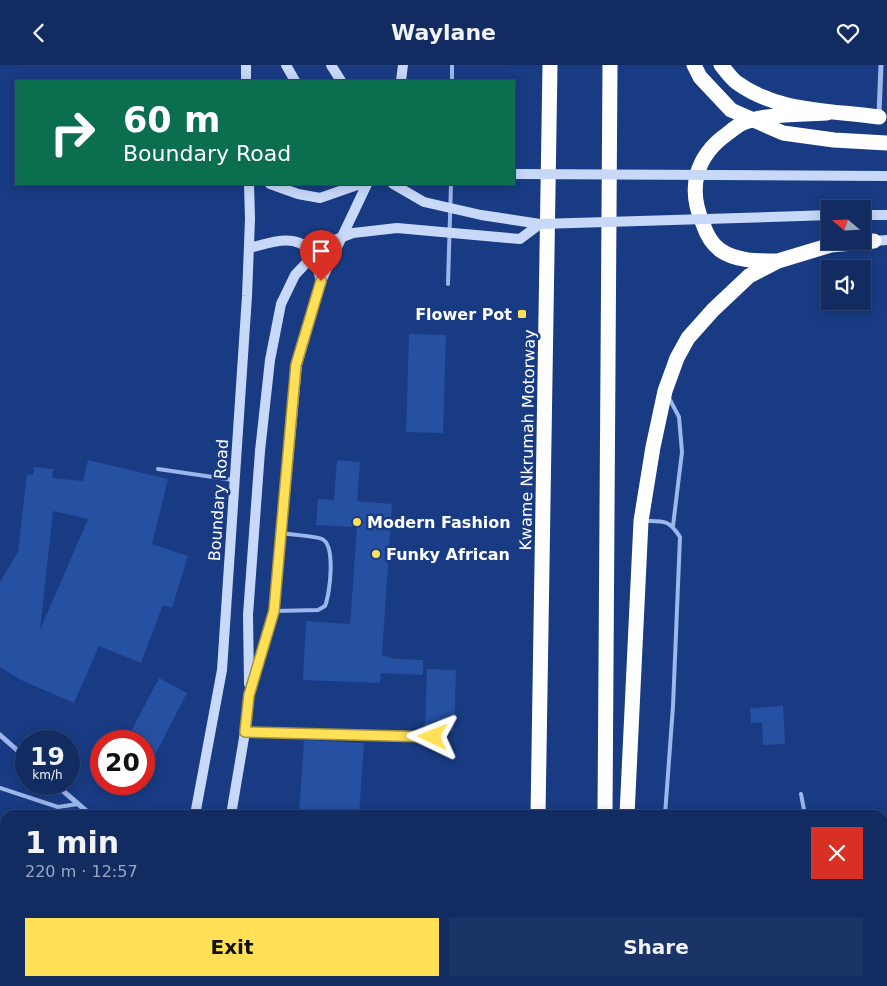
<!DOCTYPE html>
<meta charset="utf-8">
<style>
:root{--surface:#122c62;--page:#1b3468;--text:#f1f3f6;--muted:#9ca7be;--line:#314877;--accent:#ffe057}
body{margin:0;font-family:"DejaVu Sans",sans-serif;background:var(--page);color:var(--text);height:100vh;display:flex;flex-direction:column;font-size:19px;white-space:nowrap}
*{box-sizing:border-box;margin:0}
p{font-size:16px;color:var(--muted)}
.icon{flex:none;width:28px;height:28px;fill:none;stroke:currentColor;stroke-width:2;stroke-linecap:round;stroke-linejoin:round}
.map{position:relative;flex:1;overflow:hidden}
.details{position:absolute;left:0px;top:745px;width:888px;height:176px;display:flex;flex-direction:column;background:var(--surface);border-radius:15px 15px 0 0;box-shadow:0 2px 12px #0003,0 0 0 1px var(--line)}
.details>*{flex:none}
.banner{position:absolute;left:15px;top:15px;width:500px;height:105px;border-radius:0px;box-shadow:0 2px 12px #0003,0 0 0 1px var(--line);background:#0b6e4f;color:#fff;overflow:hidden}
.needle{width:32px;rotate:289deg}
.fabs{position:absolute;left:821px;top:135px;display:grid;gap:10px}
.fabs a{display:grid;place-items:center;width:50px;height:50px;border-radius:0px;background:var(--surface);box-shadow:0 2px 12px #0003,0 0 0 1px var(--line);font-size:25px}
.speed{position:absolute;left:15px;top:665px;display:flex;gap:10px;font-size:25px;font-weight:700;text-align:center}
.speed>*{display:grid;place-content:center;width:65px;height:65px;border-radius:50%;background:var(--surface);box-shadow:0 2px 12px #0003,0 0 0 1px var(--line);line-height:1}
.speed small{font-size:12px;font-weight:400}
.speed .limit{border:8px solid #d22;background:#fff;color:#111}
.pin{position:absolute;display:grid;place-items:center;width:42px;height:42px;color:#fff;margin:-51px -21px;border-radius:50% 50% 50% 0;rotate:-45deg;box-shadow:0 0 5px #0007}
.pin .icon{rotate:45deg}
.me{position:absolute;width:55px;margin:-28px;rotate:272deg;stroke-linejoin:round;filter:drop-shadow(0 0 4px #0008)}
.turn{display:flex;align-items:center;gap:18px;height:105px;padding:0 25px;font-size:22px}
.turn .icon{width:65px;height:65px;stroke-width:2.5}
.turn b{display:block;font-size:35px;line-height:42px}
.round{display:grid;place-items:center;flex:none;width:52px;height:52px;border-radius:0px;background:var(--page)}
.overview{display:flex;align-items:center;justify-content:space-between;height:85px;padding:0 25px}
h1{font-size:30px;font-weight:600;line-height:38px}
.primary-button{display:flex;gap:10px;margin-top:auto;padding:10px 25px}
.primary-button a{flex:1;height:58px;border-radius:0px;background:var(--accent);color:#111;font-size:20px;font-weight:600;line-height:58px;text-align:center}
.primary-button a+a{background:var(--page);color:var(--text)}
header{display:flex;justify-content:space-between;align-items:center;height:65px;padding:0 25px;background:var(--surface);font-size:22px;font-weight:600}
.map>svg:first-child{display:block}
.building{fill:#2650a2;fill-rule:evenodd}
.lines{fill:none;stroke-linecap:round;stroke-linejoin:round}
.lane{stroke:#9cb7ec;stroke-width:4}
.street{stroke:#9cb7ec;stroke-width:5}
.secondary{stroke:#c8d8f9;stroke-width:10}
.highway{stroke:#fff;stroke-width:15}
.secondary-bridge{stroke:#c8d8f9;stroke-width:10}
.highway-bridge{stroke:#fff;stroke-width:15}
.route-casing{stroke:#a69239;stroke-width:12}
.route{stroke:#ffe057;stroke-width:9}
.poi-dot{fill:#ffe057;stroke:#183b83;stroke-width:2}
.labels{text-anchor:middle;stroke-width:5;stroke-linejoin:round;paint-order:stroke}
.poi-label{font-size:16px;font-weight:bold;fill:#fff;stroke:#183b83;text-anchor:start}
.street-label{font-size:16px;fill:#fff;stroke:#183b83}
</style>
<header><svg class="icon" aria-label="back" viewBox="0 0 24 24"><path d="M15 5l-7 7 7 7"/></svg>Waylane<svg class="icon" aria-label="heart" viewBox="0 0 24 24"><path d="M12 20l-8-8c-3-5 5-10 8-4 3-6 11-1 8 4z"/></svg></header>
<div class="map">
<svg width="887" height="921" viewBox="0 0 887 921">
<rect width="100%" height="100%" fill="#183b83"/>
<path class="building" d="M 409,269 L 446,270 L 443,368 L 406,367 Z
M 88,395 L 168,414 L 152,479 L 188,491 L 172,543 L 163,540 L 141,598 L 99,581 L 74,638 L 19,614 L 0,602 L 0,517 L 18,487 L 27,409 L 33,410 L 34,402 L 53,404 L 52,413 L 83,416 ZM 53,446 L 88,454 L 40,565 Z
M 337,395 L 360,397 L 357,436 L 392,439 L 382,590 L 395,594 L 423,595 L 423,610 L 381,608 L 380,618 L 303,615 L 306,556 L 350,559 L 357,462 L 316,460 L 318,434 L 334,435 Z
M 427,604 L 456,605 L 454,666 L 425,665 Z
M 159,613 L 187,628 L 144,711 L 144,676 L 126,676 Z
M 783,641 L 785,679 L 763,680 L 762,657 L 751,658 L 750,643 Z
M 304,675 L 364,678 L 359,750 L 299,750 Z"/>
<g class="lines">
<path class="lane" d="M 452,16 L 452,0
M 448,219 L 451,119
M 668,331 L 679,352 L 682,387 L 673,461
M 158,404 L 233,415
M 644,456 C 663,456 669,454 680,472 L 673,641 L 665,750
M 274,546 L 318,545 L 325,541 C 330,529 336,480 322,474 C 315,471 292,470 283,468
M 245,667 L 433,673
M 0,723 L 58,742 L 78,739
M 801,729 L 805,750
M 117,916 L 123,921
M 310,916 L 316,921
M 655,916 L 655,921
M 811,916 L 811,921
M 489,921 L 491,916"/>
<path class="street" d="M 879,49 L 881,0
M 0,670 L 26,693
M 55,719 L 91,750"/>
<path class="secondary" d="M 246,0 L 246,16
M 286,0 L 295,16
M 331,0 L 341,16
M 401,16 L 403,0
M 270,119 L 298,129 L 320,133 L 360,119
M 862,150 L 887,150
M 801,151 L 830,150
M 874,176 L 887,175
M 249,183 C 267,179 295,167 310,186 C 316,193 318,206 321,216
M 249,619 L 248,550 L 260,386
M 195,750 L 222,605 L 247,231 L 250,154 L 249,119
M 231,750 L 245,667 L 249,630 L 274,546 L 297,300 L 321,216 L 367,119
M 245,916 L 249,921
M 275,916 L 279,921
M 161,921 L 162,916
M 193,921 L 194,916"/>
<path class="highway" d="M 721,0 C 726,6 731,13 736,17 C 778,48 830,45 879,52
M 775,196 C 756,196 736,196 720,185 C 712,179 706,168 703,159 C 687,123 696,91 727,69 C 732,65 738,60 743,58 C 763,49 805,49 827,48
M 538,750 L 550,0
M 605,750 L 610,0
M 627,750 L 641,456 L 653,382 L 665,326 L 677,293 L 688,273 L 713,245 L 749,211 L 778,196 L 831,180 L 874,176
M 536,921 L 536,916
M 601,921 L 601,916
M 624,921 L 624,916"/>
<path class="secondary-bridge" d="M 514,109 L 887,111
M 393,119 L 424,137 L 481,150 L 540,159 L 801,151
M 260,386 L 270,295 L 281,239 L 295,210 L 324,179 L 353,168 L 397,163 L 520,174 L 540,159"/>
<path class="highway-bridge" d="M 694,0 L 700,12 L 731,45 L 783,68 L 834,75 L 887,78"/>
</g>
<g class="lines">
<defs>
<path id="route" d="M 321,216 L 296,300 L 274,546 L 249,630 L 245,667 L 433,672"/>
</defs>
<use href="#route" class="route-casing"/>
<use href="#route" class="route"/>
</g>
<g class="poi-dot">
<rect x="517" y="244" width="10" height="10" rx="2.5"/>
<circle cx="357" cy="457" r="5"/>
<circle cx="376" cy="489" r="5"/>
</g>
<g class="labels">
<g class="poi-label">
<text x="512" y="255" text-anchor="end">Flower Pot</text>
<text x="367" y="463">Modern Fashion</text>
<text x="386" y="495">Funky African</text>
</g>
<g class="street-label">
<text transform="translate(527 375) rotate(-89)" y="6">Kwame Nkrumah Motorway</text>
<text transform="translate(218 435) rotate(-86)" y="6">Boundary Road</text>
</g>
</g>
</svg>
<div class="fabs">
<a><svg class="needle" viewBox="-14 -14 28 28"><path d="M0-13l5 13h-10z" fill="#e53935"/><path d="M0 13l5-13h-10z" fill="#9ca7be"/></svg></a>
<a><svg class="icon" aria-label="sound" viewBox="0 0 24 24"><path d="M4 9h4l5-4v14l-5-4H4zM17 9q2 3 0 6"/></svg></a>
</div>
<div class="speed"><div>19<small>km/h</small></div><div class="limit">20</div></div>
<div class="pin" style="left:321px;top:216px;background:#d93025"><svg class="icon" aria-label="arrive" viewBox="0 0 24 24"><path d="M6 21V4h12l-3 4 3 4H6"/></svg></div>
<svg class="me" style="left:433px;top:672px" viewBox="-20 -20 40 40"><path d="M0-17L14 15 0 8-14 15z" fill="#ffe057" stroke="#fff" stroke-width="4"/></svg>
<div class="banner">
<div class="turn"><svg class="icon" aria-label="right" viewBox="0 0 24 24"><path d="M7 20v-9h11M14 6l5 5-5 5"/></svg><div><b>60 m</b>Boundary Road</div></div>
</div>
<section class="details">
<div class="overview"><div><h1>1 min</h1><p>220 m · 12:57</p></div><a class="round" style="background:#d93025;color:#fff"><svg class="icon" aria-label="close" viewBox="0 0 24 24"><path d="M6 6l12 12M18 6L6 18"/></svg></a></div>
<div class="primary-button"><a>Exit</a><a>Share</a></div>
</section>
</div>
